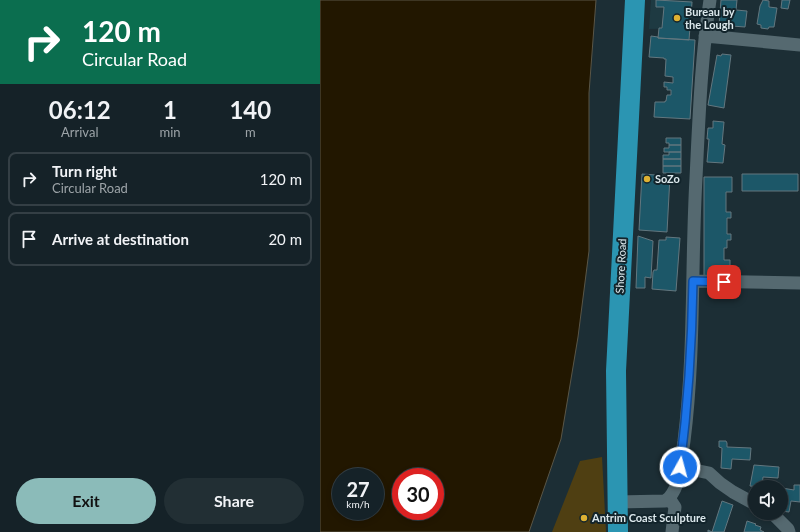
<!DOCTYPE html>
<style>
:root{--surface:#152228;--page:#222f34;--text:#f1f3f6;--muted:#9da4a8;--line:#343f45;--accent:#8bbbb9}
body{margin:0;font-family:Lato,sans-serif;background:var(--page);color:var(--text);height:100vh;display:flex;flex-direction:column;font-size:15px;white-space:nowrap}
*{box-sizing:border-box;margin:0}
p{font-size:13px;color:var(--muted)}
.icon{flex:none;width:22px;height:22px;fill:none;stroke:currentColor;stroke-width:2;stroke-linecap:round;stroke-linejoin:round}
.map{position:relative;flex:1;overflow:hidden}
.drawer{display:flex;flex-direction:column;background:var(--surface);width:320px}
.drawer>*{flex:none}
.guide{background:#0b6e4f;color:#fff;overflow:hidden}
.buttons{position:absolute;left:428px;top:480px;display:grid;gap:8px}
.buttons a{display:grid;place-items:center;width:40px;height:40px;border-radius:50%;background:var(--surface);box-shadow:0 2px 6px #0003,0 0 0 1px var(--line);font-size:20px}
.speed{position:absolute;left:12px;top:468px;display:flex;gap:8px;font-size:20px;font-weight:700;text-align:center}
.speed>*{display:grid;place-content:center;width:52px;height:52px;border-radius:50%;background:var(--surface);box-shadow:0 2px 6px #0003,0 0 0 1px var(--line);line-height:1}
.speed small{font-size:10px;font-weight:400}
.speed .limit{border:6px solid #d22;background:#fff;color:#111}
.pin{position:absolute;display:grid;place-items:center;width:34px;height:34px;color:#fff;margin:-17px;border-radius:8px;box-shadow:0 2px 6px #0006}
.me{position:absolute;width:44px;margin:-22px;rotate:7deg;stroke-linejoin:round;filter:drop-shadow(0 0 3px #0008)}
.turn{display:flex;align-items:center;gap:14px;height:84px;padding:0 16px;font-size:18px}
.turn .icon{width:52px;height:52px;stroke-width:2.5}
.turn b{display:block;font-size:28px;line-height:34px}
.eta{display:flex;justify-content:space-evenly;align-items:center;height:68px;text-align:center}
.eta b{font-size:24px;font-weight:700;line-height:28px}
.cta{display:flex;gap:8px;margin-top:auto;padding:8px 16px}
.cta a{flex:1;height:46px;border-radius:24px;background:var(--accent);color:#111;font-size:16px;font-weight:700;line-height:46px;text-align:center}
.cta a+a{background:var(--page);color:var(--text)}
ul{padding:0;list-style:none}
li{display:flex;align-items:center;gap:12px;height:54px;margin:0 8px 6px;padding:0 8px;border:2px solid var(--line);border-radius:8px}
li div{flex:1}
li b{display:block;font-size:15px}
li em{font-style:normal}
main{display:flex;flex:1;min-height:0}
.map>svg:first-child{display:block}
.built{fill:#1e3a42}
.green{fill:#4f3f12}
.water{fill:#221700;stroke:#5a5647;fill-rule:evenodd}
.building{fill:#1c5768;stroke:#63777f}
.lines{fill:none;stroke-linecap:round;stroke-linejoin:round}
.minor{stroke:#556970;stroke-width:13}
.highway{stroke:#2b95b2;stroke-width:20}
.route-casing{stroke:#114b97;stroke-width:10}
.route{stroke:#1a73e8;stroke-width:7}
.poi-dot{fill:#ddb133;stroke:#12242b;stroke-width:1.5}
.labels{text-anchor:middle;stroke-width:4;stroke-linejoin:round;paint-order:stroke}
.poi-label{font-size:11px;font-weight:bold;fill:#dce8ec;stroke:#12242b;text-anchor:start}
.street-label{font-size:11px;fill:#dce8ec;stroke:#12242b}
</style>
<main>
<section class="drawer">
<div class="guide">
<div class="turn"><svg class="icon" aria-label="right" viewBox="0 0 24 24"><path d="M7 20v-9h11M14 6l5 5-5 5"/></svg><div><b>120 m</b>Circular Road</div></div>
</div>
<div class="eta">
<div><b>06:12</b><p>Arrival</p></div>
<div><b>1</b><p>min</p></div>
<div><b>140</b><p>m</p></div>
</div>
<ul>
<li><svg class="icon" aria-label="right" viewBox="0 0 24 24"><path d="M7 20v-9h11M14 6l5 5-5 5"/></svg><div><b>Turn right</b><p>Circular Road</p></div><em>120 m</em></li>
<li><svg class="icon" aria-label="arrive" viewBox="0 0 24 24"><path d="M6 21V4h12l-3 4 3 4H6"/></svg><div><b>Arrive at destination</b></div><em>20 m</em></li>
</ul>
<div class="cta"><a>Exit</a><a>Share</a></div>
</section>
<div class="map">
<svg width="480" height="532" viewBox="0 0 480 532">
<rect width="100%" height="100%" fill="#1c2e35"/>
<path class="built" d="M 331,0 L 373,0 L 370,28 L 329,29 Z"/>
<path class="green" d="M 282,457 L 286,532 L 232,532 L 260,461 Z"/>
<path class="water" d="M 0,0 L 276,0 L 269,93 L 269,251 L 258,337 L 241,439 L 209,532 L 0,532 ZM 21,477 L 55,477 L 55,511 L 21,511 ZM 81,477 L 115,477 L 115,511 L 81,511 Z"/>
<path class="building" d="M 336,0 L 372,2 L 369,40 L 338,38 L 339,28 L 342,28 L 344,7 L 336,7 Z
M 401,0 L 417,0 L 416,10 L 427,11 L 425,27 L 399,25 Z
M 443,0 L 449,1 L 449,7 L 457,8 L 454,27 L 449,27 L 448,29 L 441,28 L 441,25 L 437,24 L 440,6 Z
M 462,0 L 470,0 L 468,9 L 461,8 Z
M 331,36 L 338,37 L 338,38 L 375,40 L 370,119 L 334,117 L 335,102 L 345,102 L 345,101 L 346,101 L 347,95 L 351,95 L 351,90 L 347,90 L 347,87 L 344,87 L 344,82 L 353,83 L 353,77 L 345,76 L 346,59 L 344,59 L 344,58 L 329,57 Z
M 402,54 L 411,55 L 404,108 L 388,105 L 397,55 L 401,56 Z
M 393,121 L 404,122 L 402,144 L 405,145 L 403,163 L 387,162 L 389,139 L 387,139 L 388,128 L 393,128 Z
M 346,138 L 361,138 L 361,145 L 349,145 L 349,143 L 346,143 Z
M 349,145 L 361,145 L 361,152 L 344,152 L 344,148 L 349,148 Z
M 349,152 L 361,152 L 361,159 L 343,159 L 343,155 L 349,155 Z
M 343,159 L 361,159 L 361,166 L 343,166 Z
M 343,166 L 361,166 L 361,173 L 343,173 Z
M 322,174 L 350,176 L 347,232 L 319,230 Z
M 422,174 L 478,174 L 478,191 L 422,191 Z
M 384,177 L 412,177 L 412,192 L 406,192 L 406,212 L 411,212 L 411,218 L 407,218 L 407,234 L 411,234 L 411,240 L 407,240 L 407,248 L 404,248 L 404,260 L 410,260 L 410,276 L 384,276 Z
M 318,236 L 333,241 L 331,278 L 325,277 L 325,288 L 316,288 Z
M 346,237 L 360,238 L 356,291 L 332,289 L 333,272 L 334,270 L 337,270 L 339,240 L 346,240 Z
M 399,441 L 406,441 L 407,443 L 407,447 L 431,448 L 430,460 L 412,459 L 411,469 L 401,468 L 402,448 L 399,447 Z
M 434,465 L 459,467 L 458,478 L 443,477 L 442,487 L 430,486 Z
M 474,485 L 480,485 L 480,502 L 471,501 L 469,512 L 461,511 L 462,488 L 474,490 Z
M 402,501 L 413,505 L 404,532 L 388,532 L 388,530 L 392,532 Z
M 427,521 L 436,524 L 435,525 L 441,527 L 440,530 L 444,532 L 424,532 Z"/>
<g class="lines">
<path class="minor" d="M 385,36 L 480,45
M 373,281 L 480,283
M 360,467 L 389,473 L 400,483 L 413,492 L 435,504
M 297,502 L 345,501 L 349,498
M 452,513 L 468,529 L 469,532
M 352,532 L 355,507 L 349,498 C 362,483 361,459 364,441 C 375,353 371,265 376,178 C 379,118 381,59 390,0"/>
<path class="highway" d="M 298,532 L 296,371 L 315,0"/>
</g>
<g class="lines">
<defs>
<path id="route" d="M 360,467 C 368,405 372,343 373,281 L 404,282"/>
</defs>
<use href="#route" class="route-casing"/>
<use href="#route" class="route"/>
</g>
<g class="poi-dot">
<circle cx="357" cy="18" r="4"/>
<circle cx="327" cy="179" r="4"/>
<circle cx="264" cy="518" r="4"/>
</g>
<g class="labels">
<g class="poi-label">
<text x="365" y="16">Bureau by<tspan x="365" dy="13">the Lough</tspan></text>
<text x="335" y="183">SoZo</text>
<text x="272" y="522">Antrim Coast Sculpture</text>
</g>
<g class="street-label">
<text transform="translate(301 266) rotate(-87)" y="4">Shore Road</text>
</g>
</g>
</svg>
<div class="buttons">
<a><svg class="icon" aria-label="sound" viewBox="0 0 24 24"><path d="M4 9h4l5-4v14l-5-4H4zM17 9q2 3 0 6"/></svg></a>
</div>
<div class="speed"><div>27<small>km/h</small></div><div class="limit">30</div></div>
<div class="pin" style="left:404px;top:282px;background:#d93025"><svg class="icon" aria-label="arrive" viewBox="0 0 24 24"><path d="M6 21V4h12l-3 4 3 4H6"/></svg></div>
<svg class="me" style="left:360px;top:467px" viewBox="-20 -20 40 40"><circle r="17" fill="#1a73e8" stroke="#fff" stroke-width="3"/><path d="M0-11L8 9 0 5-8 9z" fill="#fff"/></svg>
</div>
</main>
